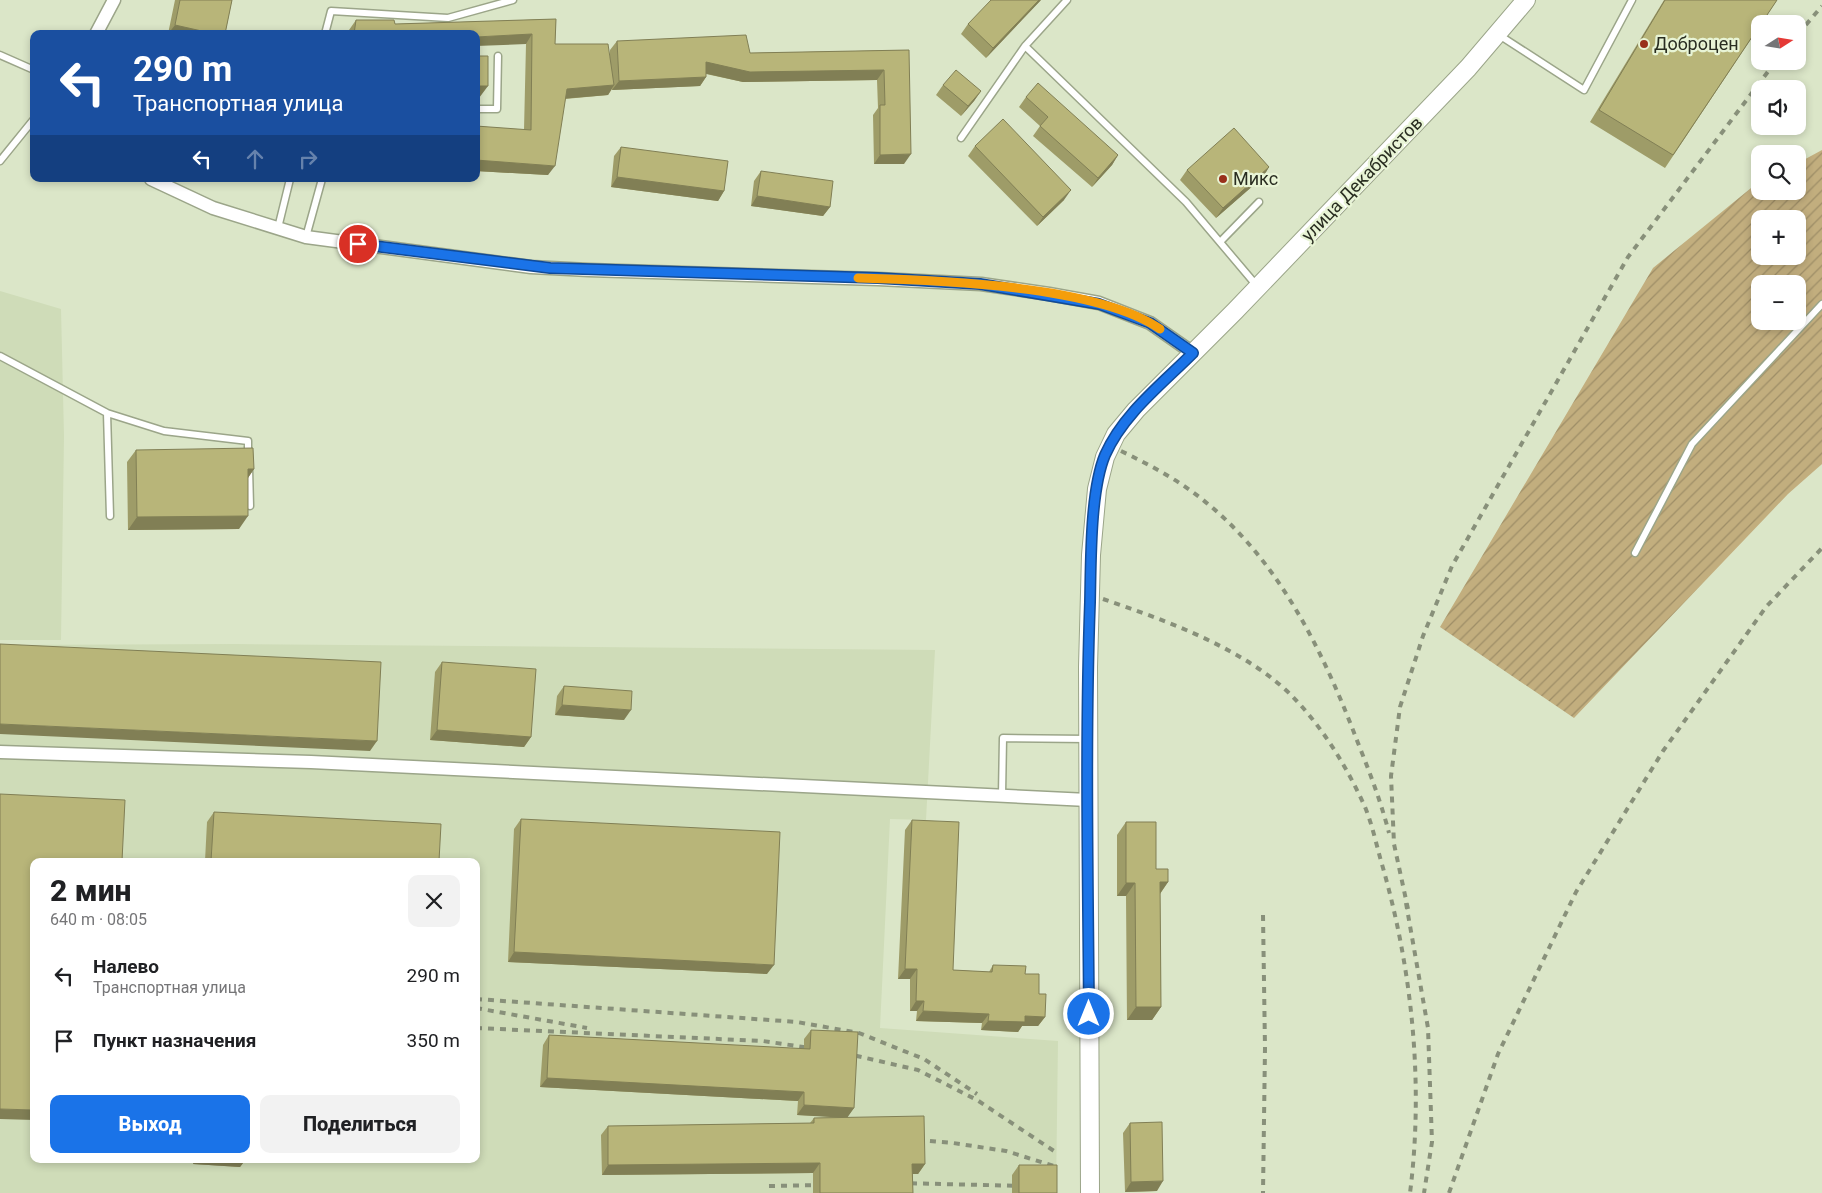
<!DOCTYPE html>
<html lang="ru">
<meta charset="utf-8">
<style>
:root{--surface:#fff;--page:#f2f2f2;--text:#202124;--muted:#757577;--accent:#1a73e8}
body{margin:0;font-family:Roboto,sans-serif;background:var(--page);color:var(--text);height:100vh;display:flex;flex-direction:column;font-size:19px;white-space:nowrap}
*{box-sizing:border-box;margin:0}
p{font-size:16px;color:var(--muted)}
.icon{flex:none;width:28px;height:28px;fill:none;stroke:currentColor;stroke-width:2;stroke-linecap:round;stroke-linejoin:round}
.map{position:relative;flex:1;overflow:hidden}
.details{position:absolute;left:30px;top:858px;width:450px;height:305px;display:flex;flex-direction:column;background:var(--surface);border-radius:10px;box-shadow:0 2px 8px #0003}
.details>*{flex:none}
.banner{position:absolute;left:30px;top:30px;width:450px;height:152px;border-radius:10px;box-shadow:0 2px 8px #0003;background:#1a4fa0;color:#fff;overflow:hidden}
.needle{width:32px;rotate:78deg}
.fabs{position:absolute;left:1751px;top:15px;display:grid;gap:10px}
.fabs a{display:grid;place-items:center;width:55px;height:55px;border-radius:10px;background:var(--surface);box-shadow:0 2px 8px #0003;font-size:25px}
.pin{position:absolute;display:grid;place-items:center;width:42px;height:42px;color:#fff;margin:-21px;border:2px solid #fff;border-radius:50%;box-shadow:0 1px 5px #0007}
.me{position:absolute;width:55px;margin:-28px;rotate:0deg;stroke-linejoin:round;filter:drop-shadow(0 0 4px #0008)}
.turn{display:flex;align-items:center;gap:18px;height:105px;padding:0 20px;font-size:22px}
.turn .icon{width:65px;height:65px;stroke-width:2.5}
.turn b{display:block;font-size:35px;line-height:42px}
.lanes{display:flex;align-items:center;height:48px;padding:0 20px;background:#0003;justify-content:center;gap:25px;direction:ltr}
.lanes .off{opacity:.35}
.round{display:grid;place-items:center;flex:none;width:52px;height:52px;border-radius:10px;background:var(--page)}
.summary{display:flex;align-items:center;justify-content:space-between;height:85px;padding:0 20px}
h1{font-size:30px;font-weight:800;line-height:38px}
.action{display:flex;gap:10px;margin-top:auto;padding:10px 20px}
.action a{flex:1;height:58px;border-radius:10px;background:var(--accent);color:#fff;font-size:20px;font-weight:800;line-height:58px;text-align:center}
.action a+a{background:var(--page);color:var(--text)}
ul{padding:0;list-style:none}
li{display:flex;align-items:center;gap:15px;height:65px;padding:0 20px}
li div{flex:1}
li b{display:block;font-size:19px}
li em{font-style:normal}
.map>svg:first-child{display:block}
.built{fill:#cfdcb8;fill-rule:evenodd}
.garden{fill:url(#garden-furrows);fill-rule:evenodd}
.lines{fill:none;stroke-linecap:round;stroke-linejoin:round}
.service-casing{stroke:#9ba589;stroke-width:9}
.minor-casing{stroke:#9ba589;stroke-width:15}
.secondary-casing{stroke:#9ba589;stroke-width:20}
.service{stroke:#fff;stroke-width:6}
.minor{stroke:#fff;stroke-width:12}
.secondary{stroke:#fff;stroke-width:18}
.rail{stroke:#88907a;stroke-width:4;stroke-dasharray:6 6;stroke-linecap:butt}
.wall{fill:#9e9c68}
.shaded-wall{fill:#817f55}
.building{fill:#b8b579;stroke:#817f55}
.route-casing{stroke:#114b97;stroke-width:12}
.route{stroke:#1a73e8;stroke-width:9}
.slow{stroke:#f59e0b;stroke-width:9}
.poi-dot{fill:#99301b;stroke:#e8f4d5;stroke-width:2}
.labels{text-anchor:middle;stroke-width:4.5;stroke-linejoin:round;paint-order:stroke}
.poi-label{font-size:18px;fill:#292d21;stroke:#e8f4d5;text-anchor:start}
.street-label{font-size:18px;fill:#292d21;stroke:#e8f4d5}
</style>
<div class="map">
<svg width="1822" height="1193" viewBox="0 0 1822 1193">
<defs>
<pattern id="garden-furrows" width="10" height="10" patternUnits="userSpaceOnUse" patternTransform="scale(1.25)"><rect width="10" height="10" fill="#c2ae7e"/><path d="M-1 1l2-2M0 10L10 0M9 11l2-2" fill="none" stroke="#9e8e67"/></pattern>
</defs>
<rect width="100%" height="100%" fill="#dbe6c8"/>
<path class="built" d="M 0,291 L 61,309 L 64,436 L 61,640 L 0,640 Z
M 235,644 L 935,650 L 926,820 L 890,819 L 880,1028 L 1058,1041 L 1056,1193 L 0,1193 L 0,645 ZM 34,861 L 476,861 L 476,1159 L 34,1159 Z"/>
<path class="garden" d="M 1822,150 L 1822,464 L 1788,494 L 1574,718 L 1440,627 L 1653,268 L 1756,184 L 1760,182 L 1760,191 L 1798,191 L 1798,163 ZM 1760,219 L 1798,219 L 1798,256 L 1760,256 ZM 1760,284 L 1798,284 L 1798,321 L 1760,321 Z"/>
<g class="lines">
<defs>
<path id="service" d="M 1067,0 L 1025,46 L 1186,202 L 1257,286
M 325,34 L 331,11 L 448,18 L 513,0
M 1499,35 L 1584,90 L 1632,0
M 0,55 L 34,70
M 476,109 L 497,109 L 498,56
M 961,138 L 1025,46
M 0,161 L 34,119
M 278,228 L 290,179
M 306,237 L 322,179
M 1220,242 L 1259,202
M 0,356 L 107,413 L 110,516
M 107,413 L 164,431 L 248,441 L 248,456
M 249,468 L 250,506
M 1635,553 L 1692,444 L 1822,304
M 1002,795 L 1003,738 L 1088,739"/>
<path id="minor" d="M 96,34 L 114,0
M 151,179 L 213,208 L 306,237 L 531,267 L 589,270 L 878,279 L 981,284 L 1049,294 L 1099,303 L 1150,323 L 1193,353
M 0,752 L 311,762 L 1088,800"/>
<path id="secondary" d="M 1090,1193 L 1088,667 L 1091,555 L 1097,489 L 1105,457 L 1116,434 L 1136,410 L 1235,311 L 1468,68 L 1526,0"/>
</defs>
<use href="#service" class="service-casing"/>
<use href="#minor" class="minor-casing"/>
<use href="#secondary" class="secondary-casing"/>
<use href="#service" class="service"/>
<use href="#minor" class="minor"/>
<use href="#secondary" class="secondary"/>
<path class="rail" d="M 1798,34 L 1822,6
M 1121,451 C 1152,466 1182,482 1208,504 C 1282,565 1325,656 1358,743 C 1370,773 1381,802 1389,833
M 1103,599 C 1165,620 1246,649 1293,697 C 1323,728 1347,767 1365,807 C 1372,824 1376,843 1381,861 C 1412,967 1424,1083 1410,1193
M 1406,903 L 1428,1028 L 1432,1142 L 1424,1193
M 1408,909 L 1394,844 L 1391,776 L 1400,707 L 1423,636 L 1452,566 L 1628,257 L 1776,61
M 1263,915 L 1265,1048 L 1263,1193
M 476,999 L 797,1022 L 859,1033 L 924,1059 L 977,1094
M 476,1008 L 587,1028
M 476,1028 L 763,1041 L 817,1049
M 844,1053 L 918,1070 L 977,1100 L 1057,1153
M 918,1140 L 953,1143 L 1006,1151 L 1057,1167
M 899,1183 L 1026,1186
M 769,1186 L 826,1185
M 1449,1193 L 1498,1054 L 1576,892 L 1663,751 L 1766,607 L 1822,548"/>
</g>
<path class="wall" d="M 175,0 L 232,0 L 225,34 L 168,34 Z
M 1041,0 L 986,58 L 961,34 L 968,24 Z
M 1664,0 L 1777,0 L 1665,168 L 1590,122 Z
M 556,19 L 555,44 L 610,61 L 610,50 L 617,41 L 750,53 L 909,50 L 904,164 L 874,164 L 873,115 L 878,108 L 877,80 L 743,82 L 706,74 L 706,77 L 700,86 L 612,90 L 612,89 L 608,95 L 565,99 L 548,175 L 476,171 L 476,126 L 524,130 L 526,44 L 476,34 L 348,34 L 349,30 L 356,20 L 395,24 Z
M 943,85 L 981,91 L 974,101 L 961,116 L 936,95 Z
M 1026,97 L 1118,155 L 1112,165 L 1092,187 L 1033,136 L 1040,126 L 1019,107 Z
M 975,146 L 1064,200 L 1037,226 L 968,156 Z
M 621,147 L 724,191 L 718,201 L 611,187 L 614,156 Z
M 1269,167 L 1263,177 L 1216,218 L 1180,180 L 1187,170 Z
M 761,171 L 830,207 L 823,216 L 751,206 L 754,181 Z
M 136,450 L 254,469 L 248,478 L 239,529 L 128,530 L 127,462 Z
M 442,662 L 531,737 L 524,747 L 430,740 L 435,672 Z
M 564,686 L 624,720 L 555,715 L 557,696 Z
M 214,812 L 439,861 L 205,861 L 207,822 Z
M 521,819 L 767,974 L 508,962 L 514,829 Z
M 912,820 L 953,970 L 989,972 L 993,965 L 1025,974 L 1039,994 L 1045,1017 L 1038,1026 L 1022,1026 L 1018,1032 L 981,1030 L 982,1023 L 916,1021 L 917,1011 L 910,1011 L 910,979 L 898,979 L 905,830 Z
M 1126,822 L 1156,869 L 1168,882 L 1160,894 L 1161,1007 L 1152,1020 L 1127,1020 L 1126,896 L 1117,896 L 1117,835 Z
M 811,1030 L 854,1108 L 847,1117 L 925,1164 L 918,1174 L 913,1174 L 913,1193 L 813,1193 L 813,1173 L 602,1175 L 601,1135 L 608,1126 L 810,1123 L 814,1118 L 841,1117 L 797,1115 L 798,1101 L 540,1087 L 543,1045 L 549,1035 L 804,1049 L 804,1039 Z
M 1130,1123 L 1157,1191 L 1125,1192 L 1123,1133 Z
M 193,1159 L 246,1159 L 240,1167 L 193,1164 Z
M 1019,1165 L 1057,1193 L 1012,1193 L 1012,1175 Z"/>
<path class="shaded-wall" d="M 1039,0 L 1041,0 L 986,58 L 993,48 Z
M 175,25 L 215,34 L 168,34 Z
M 532,34 L 526,44 L 476,46 L 476,37 Z
M 706,62 L 884,70 L 877,80 L 743,82 L 699,72 Z
M 706,77 L 700,86 L 612,90 L 619,81 Z
M 614,85 L 608,95 L 560,99 L 567,89 Z
M 476,86 L 488,86 L 479,98 L 476,98 Z
M 981,91 L 974,101 L 961,116 L 968,106 Z
M 911,154 L 904,164 L 874,164 L 880,155 Z
M 1118,155 L 1112,165 L 1092,187 L 1098,178 Z
M 476,160 L 555,166 L 548,175 L 476,171 Z
M 1269,167 L 1263,177 L 1216,218 L 1223,208 Z
M 617,177 L 724,191 L 718,201 L 611,187 Z
M 1071,190 L 1064,200 L 1037,226 L 1043,217 Z
M 757,196 L 830,207 L 823,216 L 751,206 Z
M 248,469 L 254,469 L 245,482 Z
M 248,516 L 239,529 L 128,530 L 137,517 Z
M 562,705 L 631,710 L 624,720 L 555,715 Z
M 0,724 L 377,741 L 370,751 L 0,734 Z
M 437,730 L 531,737 L 524,747 L 430,740 Z
M 1160,882 L 1168,882 L 1159,895 Z
M 1126,883 L 1135,883 L 1126,896 L 1117,896 Z
M 514,952 L 774,965 L 767,974 L 508,962 Z
M 905,969 L 917,969 L 910,979 L 898,979 Z
M 916,1001 L 924,1001 L 917,1011 L 910,1011 Z
M 1136,1007 L 1161,1007 L 1152,1020 L 1127,1020 Z
M 923,1011 L 989,1014 L 982,1023 L 916,1021 Z
M 1025,1016 L 1045,1017 L 1038,1026 L 1022,1026 L 1018,1032 L 981,1030 L 988,1021 Z
M 547,1078 L 804,1092 L 798,1101 L 540,1087 Z
M 804,1105 L 854,1108 L 847,1118 L 797,1115 Z
M 0,1109 L 34,1110 L 34,1120 L 0,1119 Z
M 197,1159 L 246,1159 L 240,1167 L 193,1164 Z
M 820,1163 L 813,1173 L 602,1175 L 608,1165 Z
M 912,1164 L 925,1164 L 918,1174 L 906,1174 Z
M 1163,1181 L 1157,1191 L 1125,1192 L 1131,1182 Z"/>
<path class="building" d="M 180,0 L 232,0 L 225,34 L 215,34 L 175,25 Z
M 991,0 L 1039,0 L 993,48 L 968,24 Z
M 1665,0 L 1777,0 L 1761,24 L 1760,24 L 1760,25 L 1673,155 L 1599,110 Z
M 556,19 L 555,44 L 608,44 L 614,85 L 567,89 L 555,166 L 476,160 L 476,126 L 531,130 L 532,34 L 476,37 L 476,34 L 354,34 L 356,20 L 394,20 L 395,24 Z
M 746,35 L 750,53 L 909,50 L 911,154 L 880,155 L 880,105 L 885,105 L 884,70 L 750,72 L 706,62 L 706,77 L 619,81 L 617,41 Z
M 476,56 L 488,56 L 488,86 L 476,86 Z
M 956,70 L 981,91 L 968,106 L 943,85 Z
M 1038,83 L 1118,155 L 1098,178 L 1040,126 L 1048,117 L 1026,97 Z
M 1003,119 L 1071,190 L 1043,217 L 975,146 Z
M 1234,128 L 1269,167 L 1223,208 L 1187,170 Z
M 621,147 L 728,161 L 724,191 L 617,177 Z
M 761,171 L 833,181 L 830,207 L 757,196 Z
M 253,448 L 254,469 L 248,469 L 248,516 L 137,517 L 136,450 Z
M 0,644 L 381,662 L 377,741 L 0,724 Z
M 442,662 L 536,669 L 531,737 L 437,730 Z
M 564,686 L 632,691 L 631,710 L 562,705 Z
M 0,794 L 125,800 L 122,861 L 34,861 L 34,1110 L 0,1109 Z
M 214,812 L 441,824 L 439,861 L 211,861 Z
M 521,819 L 780,832 L 774,965 L 514,952 Z
M 912,820 L 959,822 L 953,970 L 992,972 L 993,965 L 1026,966 L 1025,974 L 1039,974 L 1039,994 L 1046,994 L 1045,1017 L 1025,1016 L 1025,1022 L 988,1021 L 989,1014 L 923,1011 L 924,1001 L 916,1001 L 917,969 L 905,969 Z
M 1126,822 L 1156,822 L 1156,869 L 1168,869 L 1168,882 L 1160,882 L 1161,1007 L 1136,1007 L 1135,883 L 1126,883 Z
M 811,1030 L 858,1032 L 854,1108 L 804,1105 L 804,1092 L 547,1078 L 549,1035 L 810,1049 Z
M 924,1116 L 925,1164 L 912,1164 L 913,1193 L 820,1193 L 820,1163 L 608,1165 L 608,1126 L 814,1123 L 814,1118 Z
M 1162,1122 L 1163,1181 L 1131,1182 L 1130,1123 Z
M 1019,1165 L 1057,1165 L 1057,1193 L 1019,1193 Z"/>
<g class="lines">
<defs>
<path id="route" d="M 358,244 L 550,268 L 878,278 L 980,284 L 1099,304 L 1150,323 L 1193,353 C 1162,384 1123,414 1105,455 C 1090,491 1091,562 1090,602 C 1085,739 1088,877 1089,1014"/>
</defs>
<use href="#route" class="route-casing"/>
<use href="#route" class="route"/>
<path class="slow" d="M 858,278 C 936,280 1097,285 1160,329"/>
</g>
<g class="poi-dot">
<circle cx="1644" cy="44" r="5"/>
<circle cx="1223" cy="179" r="5"/>
</g>
<g class="labels">
<g class="poi-label">
<text x="1654" y="50">Доброцен</text>
<text x="1233" y="185">Микс</text>
</g>
<g class="street-label">
<text transform="translate(1362 179) rotate(-46)" y="6">улица Декабристов</text>
</g>
</g>
</svg>
<div class="fabs">
<a><svg class="needle" viewBox="-14 -14 28 28"><path d="M0-13l5 13h-10z" fill="#e53935"/><path d="M0 13l5-13h-10z" fill="#757577"/></svg></a>
<a><svg class="icon" aria-label="sound" viewBox="0 0 24 24"><path d="M4 9h4l5-4v14l-5-4H4zM17 9q2 3 0 6"/></svg></a>
<a><svg class="icon" aria-label="search" viewBox="0 0 24 24"><circle cx="10" cy="10" r="6"/><path d="M15 15l6 6"/></svg></a>
<a>+</a>
<a>−</a>
</div>
<div class="pin" style="left:358px;top:244px;background:#d93025"><svg class="icon" aria-label="arrive" viewBox="0 0 24 24"><path d="M6 21V4h12l-3 4 3 4H6"/></svg></div>
<svg class="me" style="left:1089px;top:1014px" viewBox="-20 -20 40 40"><circle r="17" fill="#1a73e8" stroke="#fff" stroke-width="3"/><path d="M0-11L8 9 0 5-8 9z" fill="#fff"/></svg>
<div class="banner">
<div class="turn"><svg class="icon" aria-label="left" viewBox="0 0 24 24"><path d="M17 20v-9H6M10 6l-5 5 5 5"/></svg><div><b>290 m</b>Транспортная улица</div></div>
<div class="lanes"><svg class="icon" aria-label="left" viewBox="0 0 24 24"><path d="M17 20v-9H6M10 6l-5 5 5 5"/></svg><svg class="icon off" aria-label="ahead" viewBox="0 0 24 24"><path d="M12 20V5M6 11l6-6 6 6"/></svg><svg class="icon off" aria-label="right" viewBox="0 0 24 24"><path d="M7 20v-9h11M14 6l5 5-5 5"/></svg></div>
</div>
<section class="details">
<div class="summary"><div><h1>2 мин</h1><p>640 m · 08:05</p></div><a class="round"><svg class="icon" aria-label="close" viewBox="0 0 24 24"><path d="M6 6l12 12M18 6L6 18"/></svg></a></div>
<ul>
<li><svg class="icon" aria-label="left" viewBox="0 0 24 24"><path d="M17 20v-9H6M10 6l-5 5 5 5"/></svg><div><b>Налево</b><p>Транспортная улица</p></div><em>290 m</em></li>
<li><svg class="icon" aria-label="arrive" viewBox="0 0 24 24"><path d="M6 21V4h12l-3 4 3 4H6"/></svg><div><b>Пункт назначения</b></div><em>350 m</em></li>
</ul>
<div class="action"><a>Выход</a><a>Поделиться</a></div>
</section>
</div>
